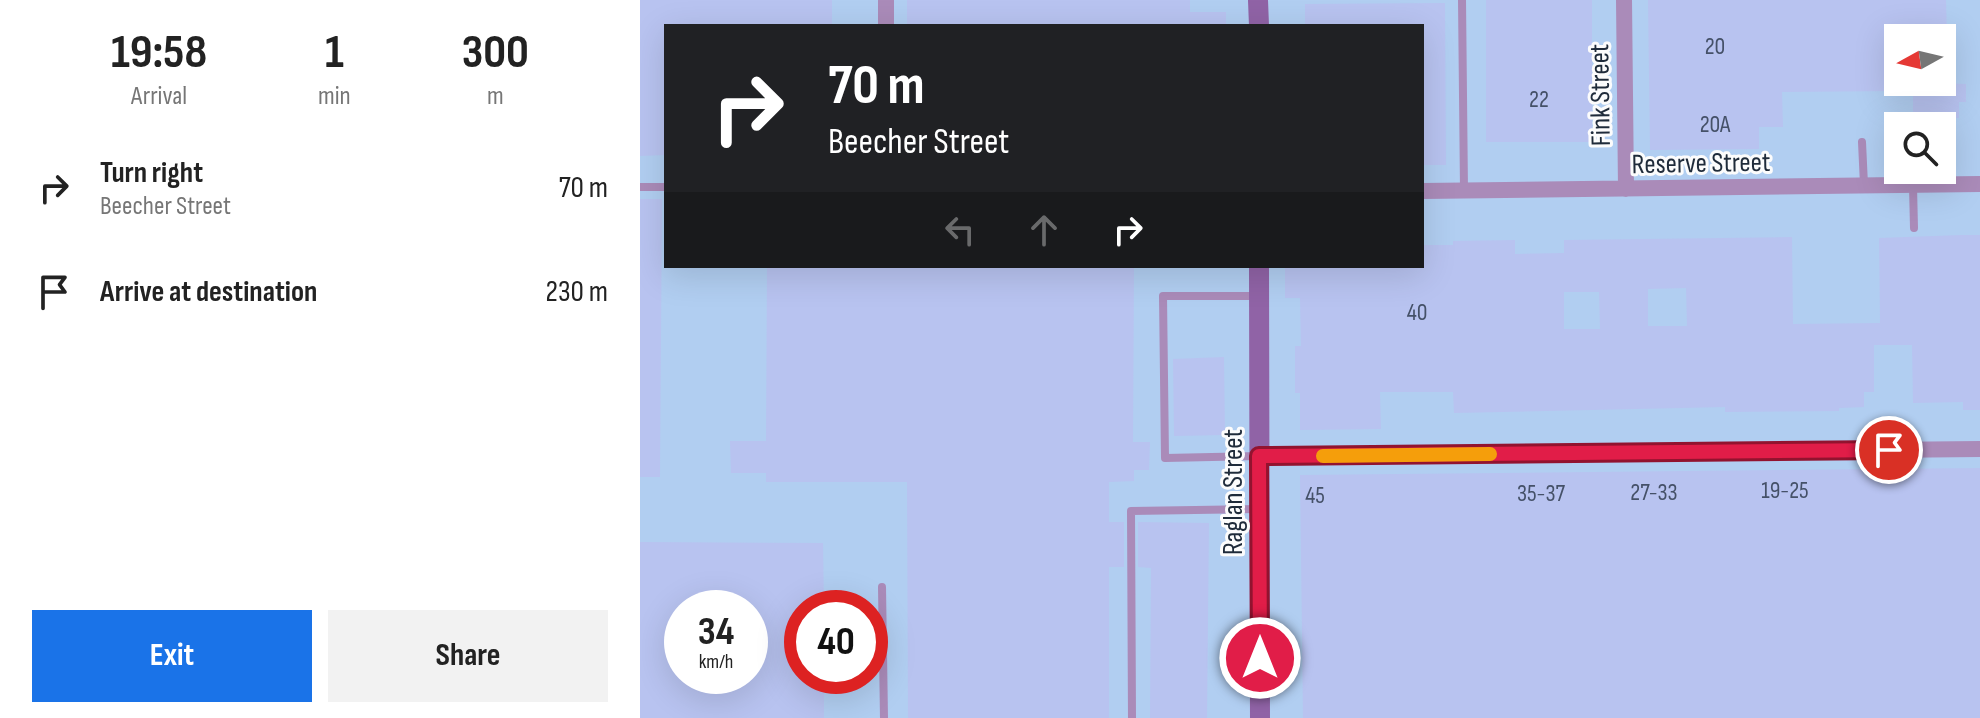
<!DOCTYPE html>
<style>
:root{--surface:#fff;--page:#f2f2f2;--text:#222;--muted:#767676;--accent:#1a73e8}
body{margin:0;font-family:"Sofia Sans Condensed",sans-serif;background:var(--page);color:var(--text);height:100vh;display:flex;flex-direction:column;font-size:30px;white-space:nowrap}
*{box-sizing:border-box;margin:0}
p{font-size:26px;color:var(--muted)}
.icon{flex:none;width:44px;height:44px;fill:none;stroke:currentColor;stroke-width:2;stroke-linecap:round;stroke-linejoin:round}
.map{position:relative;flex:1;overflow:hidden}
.panel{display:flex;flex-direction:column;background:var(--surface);width:640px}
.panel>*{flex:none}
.banner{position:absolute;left:24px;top:24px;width:760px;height:244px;border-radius:0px;box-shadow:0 8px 32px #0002;background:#202124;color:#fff;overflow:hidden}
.needle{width:52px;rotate:262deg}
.controls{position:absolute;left:1244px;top:24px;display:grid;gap:16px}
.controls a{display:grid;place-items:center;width:72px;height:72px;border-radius:0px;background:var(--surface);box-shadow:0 8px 32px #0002;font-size:40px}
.speed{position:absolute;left:24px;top:590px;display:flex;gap:16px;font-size:40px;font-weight:700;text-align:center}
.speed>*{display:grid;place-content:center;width:104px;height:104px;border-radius:50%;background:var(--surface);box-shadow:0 8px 32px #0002;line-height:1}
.speed small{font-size:20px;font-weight:400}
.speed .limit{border:12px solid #d22;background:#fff;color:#111}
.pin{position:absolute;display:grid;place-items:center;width:68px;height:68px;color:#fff;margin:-34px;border:4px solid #fff;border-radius:50%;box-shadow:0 2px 8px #0007}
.me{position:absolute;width:88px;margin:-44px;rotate:0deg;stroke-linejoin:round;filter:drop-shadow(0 0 6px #0008)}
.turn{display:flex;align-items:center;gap:28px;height:168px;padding:0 32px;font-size:36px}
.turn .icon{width:104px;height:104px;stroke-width:2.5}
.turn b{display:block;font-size:56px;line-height:68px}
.lanes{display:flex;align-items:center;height:76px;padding:0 32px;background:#0003;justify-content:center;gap:40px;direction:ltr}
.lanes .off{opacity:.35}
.eta{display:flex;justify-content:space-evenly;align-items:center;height:136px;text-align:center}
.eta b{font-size:48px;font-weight:700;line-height:56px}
.button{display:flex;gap:16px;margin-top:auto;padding:16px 32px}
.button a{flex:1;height:92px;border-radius:0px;background:var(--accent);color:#fff;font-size:32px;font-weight:700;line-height:92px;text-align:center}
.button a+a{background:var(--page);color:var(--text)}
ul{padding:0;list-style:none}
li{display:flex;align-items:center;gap:24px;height:104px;padding:0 32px}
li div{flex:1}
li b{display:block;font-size:30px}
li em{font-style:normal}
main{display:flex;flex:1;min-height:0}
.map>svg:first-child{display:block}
.built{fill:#b1cef1;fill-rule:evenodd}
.building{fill:#b8c3f0;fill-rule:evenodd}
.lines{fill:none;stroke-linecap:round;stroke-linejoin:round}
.lane{stroke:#aa8bb9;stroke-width:8}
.street{stroke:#aa8bb9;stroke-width:16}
.secondary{stroke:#9063a6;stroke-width:20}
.route-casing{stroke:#92132f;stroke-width:20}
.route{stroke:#e11d48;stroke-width:14}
.slow{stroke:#f59e0b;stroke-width:14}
.labels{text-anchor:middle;stroke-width:6;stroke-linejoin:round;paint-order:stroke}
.number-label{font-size:24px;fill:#455168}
.street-label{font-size:28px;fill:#1f2b3a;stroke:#fcfcfc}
</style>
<main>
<section class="panel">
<div class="eta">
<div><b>19:58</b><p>Arrival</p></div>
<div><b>1</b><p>min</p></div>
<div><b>300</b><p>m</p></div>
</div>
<ul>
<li><svg class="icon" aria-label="right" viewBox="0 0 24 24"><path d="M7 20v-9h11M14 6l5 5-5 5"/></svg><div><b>Turn right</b><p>Beecher Street</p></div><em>70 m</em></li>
<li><svg class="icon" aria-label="arrive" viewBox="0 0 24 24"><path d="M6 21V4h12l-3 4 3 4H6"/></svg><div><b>Arrive at destination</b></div><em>230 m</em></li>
</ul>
<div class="button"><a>Exit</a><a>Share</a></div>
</section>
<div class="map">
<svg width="1340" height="718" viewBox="0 0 1340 718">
<rect width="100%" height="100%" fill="#c4defe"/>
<path class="built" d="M 0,0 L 1340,0 L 1340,718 L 0,718 ZM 26,26 L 782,26 L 782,266 L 26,266 ZM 1258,38 L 1302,38 L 1302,82 L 1258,82 ZM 1258,126 L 1302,126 L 1302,170 L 1258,170 ZM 42,608 L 110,608 L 110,676 L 42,676 ZM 162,608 L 230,608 L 230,676 L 162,676 Z"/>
<path class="building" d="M 0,0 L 192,0 L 192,26 L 26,26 L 26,155 L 0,156 Z
M 267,0 L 550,0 L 550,12 L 586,12 L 586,26 L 267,26 Z
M 846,0 L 952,0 L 952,142 L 846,142 Z
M 1008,0 L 1306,0 L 1307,38 L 1258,38 L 1258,91 L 1142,92 L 1143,127 L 1119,127 L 1119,149 L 1010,150 Z
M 805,3 L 806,165 L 782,165 L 782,26 L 665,26 L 665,4 Z
M 1273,82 L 1326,84 L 1326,102 L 1319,102 L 1319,118 L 1310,118 L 1310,126 L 1273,124 Z
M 0,199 L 22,199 L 20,477 L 0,477 Z
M 1321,235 L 1340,235 L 1340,410 L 1323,410 L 1323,402 L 1273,403 L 1272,345 L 1234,345 L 1234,392 L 1224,392 L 1224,407 L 1199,408 L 1199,411 L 1085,412 L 1085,407 L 814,413 L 813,392 L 740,392 L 741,429 L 660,430 L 660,393 L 655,393 L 655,346 L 661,346 L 660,298 L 645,298 L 645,266 L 782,266 L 782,245 L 813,245 L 813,241 L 875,240 L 875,254 L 924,253 L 924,240 L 1152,237 L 1153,324 L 1240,323 L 1239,238 ZM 1046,288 L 1047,326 L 1008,326 L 1008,289 ZM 924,292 L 959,292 L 960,329 L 924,329 Z
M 127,266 L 494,266 L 493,442 L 510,442 L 509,470 L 494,470 L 494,481 L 469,482 L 469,522 L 484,522 L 484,567 L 469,567 L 469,718 L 268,718 L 267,482 L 126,482 L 126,473 L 91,473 L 90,441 L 126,441 Z
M 584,357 L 585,435 L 534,436 L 533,359 Z
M 1340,468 L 1340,718 L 663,718 L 660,475 Z
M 498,522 L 569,523 L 567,718 L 510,718 L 511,568 L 498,567 Z
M 0,542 L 183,543 L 184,608 L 162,608 L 162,676 L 184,676 L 184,718 L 0,718 ZM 42,608 L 110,608 L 110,676 L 42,676 Z"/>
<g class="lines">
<path class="lane" d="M 822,0 L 824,190
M 1222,142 L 1224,185
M 1273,186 L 1274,228
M 0,187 L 26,187
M 618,296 L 523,296 L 525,458 L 619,456
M 242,587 L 244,718
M 492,718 L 491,511 L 619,509"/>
<path class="street" d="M 246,0 L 246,26
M 984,0 L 986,189
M 782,191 L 1340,184
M 619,456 L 1340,449"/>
<path class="secondary" d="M 618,0 L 619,26
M 619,266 L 620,718"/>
</g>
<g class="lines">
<defs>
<path id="route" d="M 620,658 L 619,456 L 1249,450"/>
</defs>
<use href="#route" class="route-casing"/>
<use href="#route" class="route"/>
<path class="slow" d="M 683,456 L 850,454"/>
</g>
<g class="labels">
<g class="number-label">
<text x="1075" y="54">20</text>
<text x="899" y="107">22</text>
<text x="1075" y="132">20A</text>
<text x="777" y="320">40</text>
<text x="1145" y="498">19-25</text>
<text x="1014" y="500">27-33</text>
<text x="901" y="501">35-37</text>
<text x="675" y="503">45</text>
</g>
<g class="street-label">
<text transform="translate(959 95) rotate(-91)" y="10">Fink Street</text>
<text transform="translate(1061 162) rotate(-1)" y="10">Reserve Street</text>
<text transform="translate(592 492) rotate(-90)" y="10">Raglan Street</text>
</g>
</g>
</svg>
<div class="controls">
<a><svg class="needle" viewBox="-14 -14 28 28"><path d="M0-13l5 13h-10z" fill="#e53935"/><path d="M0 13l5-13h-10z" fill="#767676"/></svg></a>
<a><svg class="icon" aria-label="search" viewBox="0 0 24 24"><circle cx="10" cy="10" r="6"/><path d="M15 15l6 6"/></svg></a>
</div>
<div class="speed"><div>34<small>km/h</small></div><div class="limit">40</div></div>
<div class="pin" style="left:1249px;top:450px;background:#d93025"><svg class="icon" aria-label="arrive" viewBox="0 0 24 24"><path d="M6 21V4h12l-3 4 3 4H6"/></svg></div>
<svg class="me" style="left:620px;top:658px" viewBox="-20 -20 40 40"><circle r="17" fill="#e11d48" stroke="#fff" stroke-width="3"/><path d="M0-11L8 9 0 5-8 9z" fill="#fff"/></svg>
<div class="banner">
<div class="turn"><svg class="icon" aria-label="right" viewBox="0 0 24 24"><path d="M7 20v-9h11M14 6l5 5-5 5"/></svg><div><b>70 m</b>Beecher Street</div></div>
<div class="lanes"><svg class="icon off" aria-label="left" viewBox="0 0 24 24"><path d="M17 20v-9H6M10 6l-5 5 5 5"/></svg><svg class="icon off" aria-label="ahead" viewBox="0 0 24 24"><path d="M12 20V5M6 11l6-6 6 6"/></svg><svg class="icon" aria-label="right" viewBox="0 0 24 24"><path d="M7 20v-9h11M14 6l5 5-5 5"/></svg></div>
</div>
</div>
</main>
